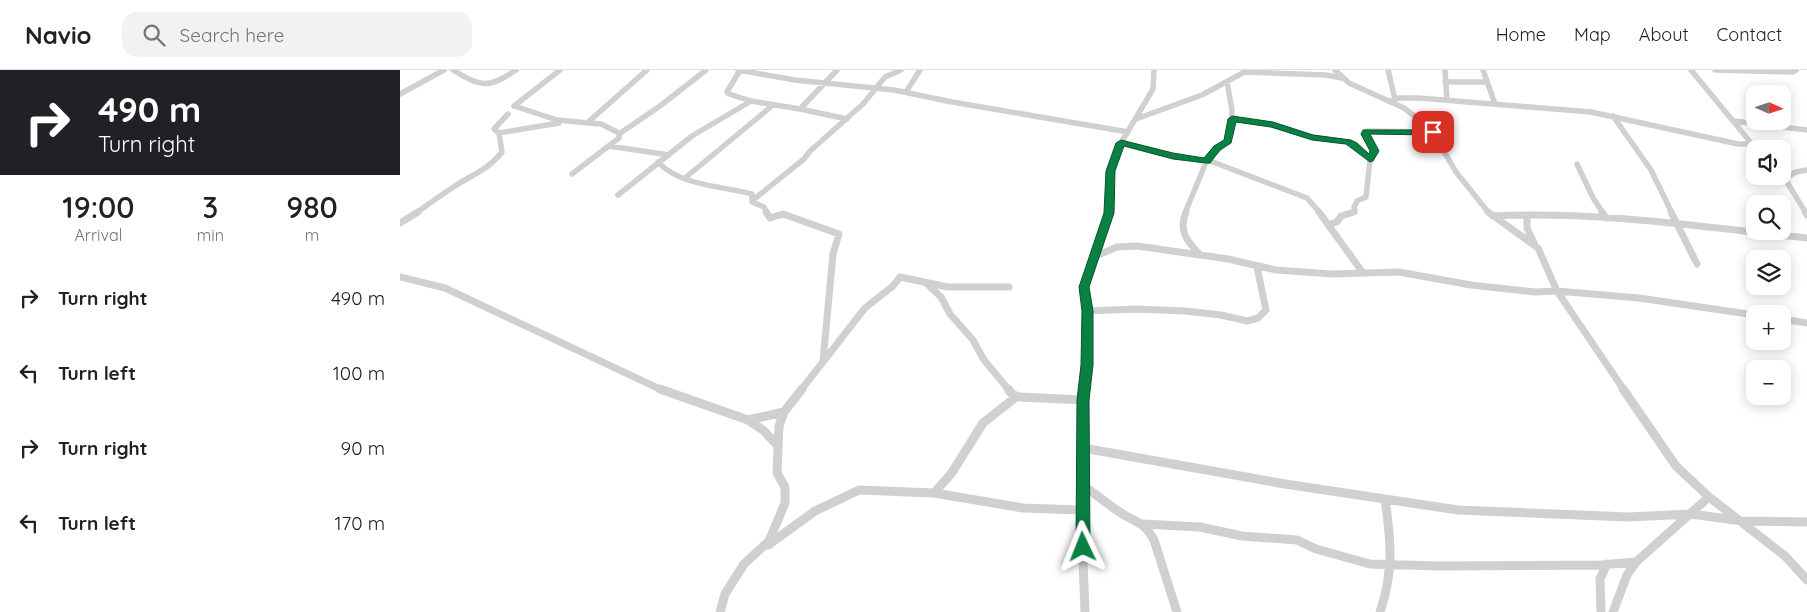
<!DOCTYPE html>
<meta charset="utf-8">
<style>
:root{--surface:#fff;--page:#f2f2f2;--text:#202124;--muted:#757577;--line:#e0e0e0}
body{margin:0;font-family:Quicksand,sans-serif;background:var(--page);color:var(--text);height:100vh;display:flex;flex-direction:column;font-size:19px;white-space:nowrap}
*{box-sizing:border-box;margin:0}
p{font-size:16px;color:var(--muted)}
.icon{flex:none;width:28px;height:28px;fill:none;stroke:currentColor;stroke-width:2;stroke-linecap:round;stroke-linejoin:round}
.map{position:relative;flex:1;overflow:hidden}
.panel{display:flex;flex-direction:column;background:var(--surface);width:400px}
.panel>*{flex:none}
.top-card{background:#202124;color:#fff;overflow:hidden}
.needle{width:32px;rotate:93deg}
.fabs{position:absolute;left:1346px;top:15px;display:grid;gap:10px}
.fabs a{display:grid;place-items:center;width:45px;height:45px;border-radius:10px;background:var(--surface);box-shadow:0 2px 12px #0003;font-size:25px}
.pin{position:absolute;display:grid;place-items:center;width:42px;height:42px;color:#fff;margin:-21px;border-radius:10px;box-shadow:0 2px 8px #0006}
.me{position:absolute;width:55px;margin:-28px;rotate:358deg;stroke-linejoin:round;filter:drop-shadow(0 0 4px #0008)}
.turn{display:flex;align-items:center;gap:18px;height:105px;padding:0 15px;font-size:22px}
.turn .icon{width:65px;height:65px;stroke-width:2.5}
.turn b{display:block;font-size:35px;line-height:42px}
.eta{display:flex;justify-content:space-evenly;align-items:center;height:85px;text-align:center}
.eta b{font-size:30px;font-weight:600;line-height:35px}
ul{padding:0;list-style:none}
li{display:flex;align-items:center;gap:15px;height:75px;padding:0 15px}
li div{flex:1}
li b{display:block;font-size:19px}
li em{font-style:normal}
header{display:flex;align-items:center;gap:30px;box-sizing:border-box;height:70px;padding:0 25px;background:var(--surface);border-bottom:1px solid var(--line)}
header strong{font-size:24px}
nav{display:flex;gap:28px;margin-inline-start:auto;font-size:18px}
.search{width:350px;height:45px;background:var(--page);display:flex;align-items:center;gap:12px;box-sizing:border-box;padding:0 18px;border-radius:15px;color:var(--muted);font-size:19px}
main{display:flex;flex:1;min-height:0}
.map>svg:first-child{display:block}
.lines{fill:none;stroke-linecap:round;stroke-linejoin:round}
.minor-far2{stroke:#d0d0d0;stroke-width:5.5}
.minor-far1{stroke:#d0d0d0;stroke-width:7}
.minor{stroke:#d0d0d0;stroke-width:9}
.route{fill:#0b8043;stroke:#07532c}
</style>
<header>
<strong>Navio</strong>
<div class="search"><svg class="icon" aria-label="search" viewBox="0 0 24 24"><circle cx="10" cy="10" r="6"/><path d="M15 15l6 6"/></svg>Search here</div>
<nav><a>Home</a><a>Map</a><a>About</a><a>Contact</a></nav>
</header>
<main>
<section class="panel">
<div class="top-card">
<div class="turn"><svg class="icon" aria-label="right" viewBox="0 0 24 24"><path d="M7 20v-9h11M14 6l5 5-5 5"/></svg><div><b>490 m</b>Turn right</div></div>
</div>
<div class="eta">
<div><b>19:00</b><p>Arrival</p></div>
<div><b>3</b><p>min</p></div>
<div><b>980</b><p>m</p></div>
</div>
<ul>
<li><svg class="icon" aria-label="right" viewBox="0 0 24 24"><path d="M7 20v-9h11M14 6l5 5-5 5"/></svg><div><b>Turn right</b></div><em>490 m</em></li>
<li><svg class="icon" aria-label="left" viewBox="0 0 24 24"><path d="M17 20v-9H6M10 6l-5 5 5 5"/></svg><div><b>Turn left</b></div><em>100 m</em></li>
<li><svg class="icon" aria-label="right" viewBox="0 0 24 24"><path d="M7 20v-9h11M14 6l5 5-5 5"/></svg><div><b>Turn right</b></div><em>90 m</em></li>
<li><svg class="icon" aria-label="left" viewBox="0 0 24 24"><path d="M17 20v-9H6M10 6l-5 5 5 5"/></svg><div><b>Turn left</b></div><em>170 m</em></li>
</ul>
</section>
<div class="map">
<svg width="1407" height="542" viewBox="0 0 1407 542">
<rect width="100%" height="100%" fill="#fff"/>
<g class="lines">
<path class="minor-far2" d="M 53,0 C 81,17 88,19 116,0
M 338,0 L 395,10 L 494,20 L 552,32 L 728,62
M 340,0 L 327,22 L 329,24 L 351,31 L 400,39
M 437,0 L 400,39 L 447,49
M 935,0 L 949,13 L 1004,38 L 1031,59 L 1056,102 L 1089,143
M 988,0 L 995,29
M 1045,0 L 1047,30
M 1083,0 L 1095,34
M 1291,0 L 1356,79
M 1315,0 L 1393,2 L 1396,0
M 845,2 L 926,5 L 942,8
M 1045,12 L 1087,12
M 506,22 L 520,0
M 0,24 L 44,0
M 988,31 L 999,28 L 1019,28 L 1191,42 L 1338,74 L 1351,74
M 114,36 L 157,50 L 201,54 L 219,63 L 219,68 L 172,104
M 114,36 L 160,0
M 1213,46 L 1251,100 L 1272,143
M 736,49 L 802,25 L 848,0
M 832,49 L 873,55 L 912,67 L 947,72 L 954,75 L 970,89
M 1334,51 L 1407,60
M 187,53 L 247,0
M 99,63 L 159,53
M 219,64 L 260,36 L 306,0
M 721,73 L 773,86 L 813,92 L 907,128 L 920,143
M 209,76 L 269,85
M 258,92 C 280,116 322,116 352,124 L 352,132 L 364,137 L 367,143
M 1177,94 L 1193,128 L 1203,143
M 1382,104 L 1406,143
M 285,108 L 373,35
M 1385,108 L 1396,102 L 1407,100
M 218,125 L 292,66 L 351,31
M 353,130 L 404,89 L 410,81 L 463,34 L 485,7 L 501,0
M 16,143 C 29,134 41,125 55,116 C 72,105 89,99 102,82 L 99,63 L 94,59 L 108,44
M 709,143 L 711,136 L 712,94 L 721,73 L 753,19 L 754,0
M 785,143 L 807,90 L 828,71 L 831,63 L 832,40 L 827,12
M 950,143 L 955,141 L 954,137 L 957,131 L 966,127 L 970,89 L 974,81 L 966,61 L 1033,62"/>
<path class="minor-far1" d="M 366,142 L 370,148 L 383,144 L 439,164 L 433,184 L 423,291
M 786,142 C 778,161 787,171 800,185
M 919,142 L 963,203
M 1088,142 L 1138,178 L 1157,221 L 1224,320
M 1202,142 L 1206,148
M 1271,142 L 1297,194
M 1405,142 L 1407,145
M 1127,145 L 1127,158 L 1134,173
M 1093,146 C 1198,141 1303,157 1407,168
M 0,153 L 18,142
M 928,155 L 937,152 L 941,146 L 954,142
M 696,186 L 717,177 L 737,176 L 828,189 L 876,200 L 932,204 L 999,202 L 1071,215 L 1136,222 L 1157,221 L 1239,228 L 1355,245
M 0,207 L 45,218 L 262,320
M 526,213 L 541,227 L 550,244 L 573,270 L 584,290 L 609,320
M 687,241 L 736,239 L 785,241 L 821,245 L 847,251 L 858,248 L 866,240 L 857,197
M 1382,249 L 1407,253
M 401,320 L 465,238 L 493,216 L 500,207 L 548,217 L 609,217
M 684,320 L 687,295 L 687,241 L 684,217 L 709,142"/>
<path class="minor" d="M 260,319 L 348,350 L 363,360 L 377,375
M 608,319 L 613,325 L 620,327 L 683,330
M 684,319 L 681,440 L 685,542
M 1223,319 L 1276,396 L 1309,427 L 1385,486 L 1407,510
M 348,350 L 384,342
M 683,378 L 885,414 L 1058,440 L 1228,447 L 1291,444 L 1342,451 L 1407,452
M 683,415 C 695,424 706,433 718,441 C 735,453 743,450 754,470 L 777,542
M 534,423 L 551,404 L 583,353 L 616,327
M 743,454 L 800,457 L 842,466 L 897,470 L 916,479 L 970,494 L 1039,496 L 1200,495 L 1236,492
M 368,475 L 415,441 L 459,420 L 534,423 L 623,438 L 681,440
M 320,542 L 325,524 L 344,494 L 369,471 L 385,433 L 385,417 L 377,403 L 379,356 L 384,342 L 402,319
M 980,542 C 994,501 991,471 985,429
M 1201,542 L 1200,509 L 1207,494
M 1213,542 L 1227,505 L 1236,492 L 1309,427"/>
</g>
<path class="route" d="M 832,46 L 873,52 L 913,65 L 951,70 L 957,73 L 969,84 L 970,81 L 961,64 L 963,60 L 1033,60 L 1038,62 L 1033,65 L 970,64 L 979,81 L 973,91 L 970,92 L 946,74 L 912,70 L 871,57 L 836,52 L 831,73 L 820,80 L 810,93 L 806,93 L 773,89 L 724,76 L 715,101 L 714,143 L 689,217 L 693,241 L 693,295 L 689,330 L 690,477 L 688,481 L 683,483 L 678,481 L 676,477 L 677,330 L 681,295 L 682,241 L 679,217 L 704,143 L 706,101 L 716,73 L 721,70 L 773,83 L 804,88 L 814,76 L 824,70 L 828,49 Z"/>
</svg>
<div class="fabs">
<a><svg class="needle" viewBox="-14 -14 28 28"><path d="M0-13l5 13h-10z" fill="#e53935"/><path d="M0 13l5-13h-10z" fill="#757577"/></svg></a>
<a><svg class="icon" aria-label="sound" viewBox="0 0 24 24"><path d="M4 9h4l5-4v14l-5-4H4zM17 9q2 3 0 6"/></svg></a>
<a><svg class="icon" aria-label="search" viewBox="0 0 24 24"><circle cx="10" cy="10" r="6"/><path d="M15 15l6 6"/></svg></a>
<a><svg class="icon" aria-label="layers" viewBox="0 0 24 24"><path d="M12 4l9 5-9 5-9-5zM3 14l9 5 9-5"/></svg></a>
<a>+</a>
<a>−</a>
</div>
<div class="pin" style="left:1033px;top:62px;background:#d93025"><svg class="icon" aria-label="arrive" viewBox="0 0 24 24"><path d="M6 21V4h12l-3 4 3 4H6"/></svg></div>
<svg class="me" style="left:683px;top:477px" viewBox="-20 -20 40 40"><path d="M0-17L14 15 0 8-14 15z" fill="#0b8043" stroke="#fff" stroke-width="4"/></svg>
</div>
</main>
